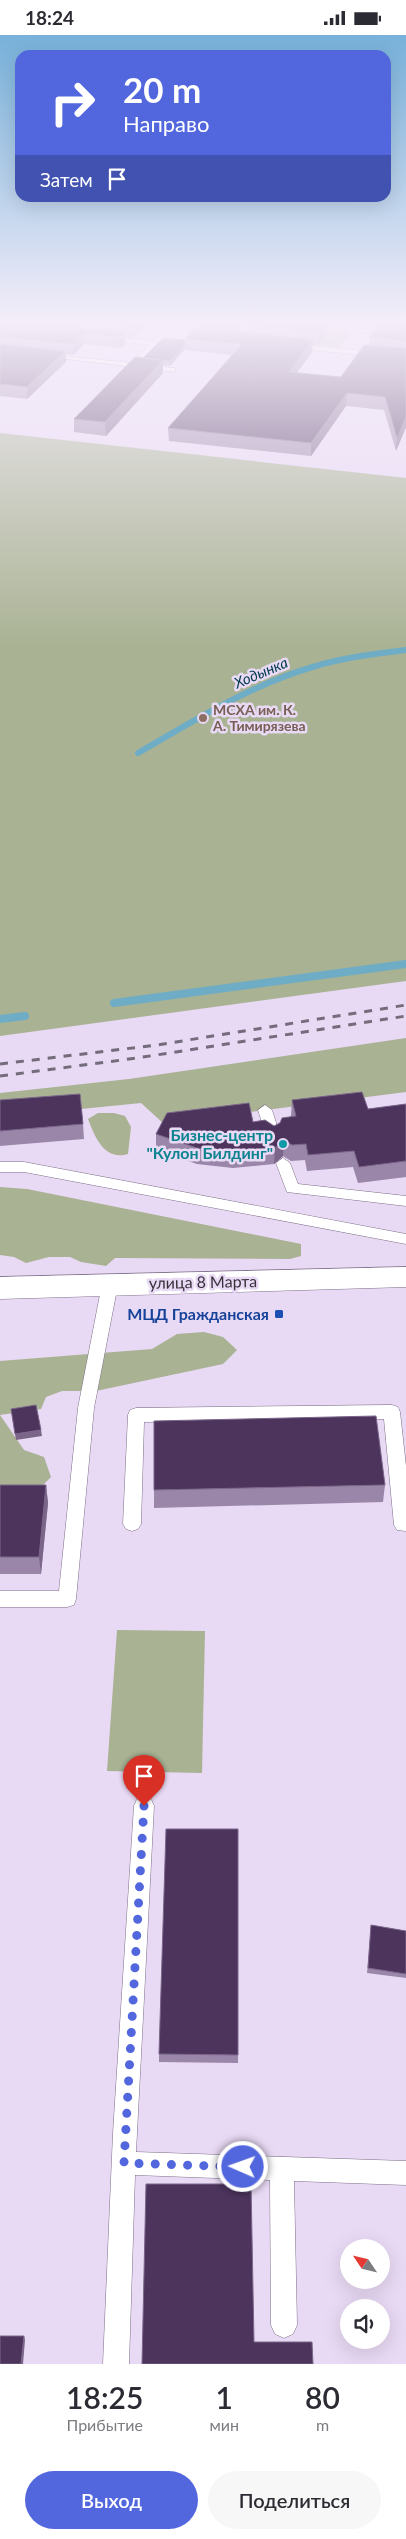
<!DOCTYPE html>
<html lang="ru">
<meta charset="utf-8">
<style>
:root{--surface:#fff;--page:#f7f7f7;--text:#2b2b33;--muted:#7c7c81;--accent:#5267dd}
body{margin:0;font-family:Lato,sans-serif;background:var(--page);color:var(--text);height:100vh;display:flex;flex-direction:column;font-size:19px;white-space:nowrap}
*{box-sizing:border-box;margin:0}
p{font-size:16px;color:var(--muted)}
.icon{flex:none;width:28px;height:28px;fill:none;stroke:currentColor;stroke-width:2;stroke-linecap:round;stroke-linejoin:round}
.map{position:relative;height:2329px;overflow:hidden}
.side{display:flex;flex-direction:column;background:var(--surface);flex:1}
.side>*{flex:none}
.guide{position:absolute;left:15px;top:15px;width:376px;height:152px;border-radius:15px;box-shadow:0 5px 20px #0002;background:#5267dd;color:#fff;overflow:hidden}
.needle{width:32px;rotate:305deg}
.controls{position:absolute;left:340px;top:2204px;display:grid;gap:10px}
.controls a{display:grid;place-items:center;width:50px;height:50px;border-radius:50%;background:var(--surface);box-shadow:0 5px 20px #0002;font-size:25px}
.pin{position:absolute;display:grid;place-items:center;width:42px;height:42px;color:#fff;margin:-51px -21px;border-radius:50% 50% 50% 0;rotate:-45deg;box-shadow:0 0 5px #0007}
.pin .icon{rotate:45deg}
.me{position:absolute;width:55px;margin:-28px;rotate:272deg;stroke-linejoin:round;filter:drop-shadow(0 0 4px #0008)}
.turn{display:flex;align-items:center;gap:18px;height:105px;padding:0 25px;font-size:22px}
.turn .icon{width:65px;height:65px;stroke-width:2.5}
.turn b{display:block;font-size:35px;line-height:42px}
.then{display:flex;align-items:center;height:48px;padding:0 25px;background:#0003;gap:10px;font-size:19px}
.eta{display:flex;justify-content:space-evenly;align-items:center;height:85px;text-align:center}
.eta b{font-size:30px;font-weight:600;line-height:35px}
.action{display:flex;gap:10px;margin-top:auto;padding:10px 25px}
.action a{flex:1;height:58px;border-radius:30px;background:var(--accent);color:#fff;font-size:20px;font-weight:600;line-height:58px;text-align:center}
.action a+a{background:var(--page);color:var(--text)}
.status{display:flex;justify-content:space-between;align-items:center;height:35px;padding:0 25px;background:var(--surface);direction:ltr}
.status svg{height:14px;fill:currentColor}
.map>svg:first-child{display:block}
.green{fill:#a9b293}
.lines{fill:none;stroke-linecap:round;stroke-linejoin:round}
.stream-far1{stroke:#6eadc5;stroke-width:6}
.stream{stroke:#6eadc5;stroke-width:8}
.service-casing{stroke:#7d7088;stroke-width:1}
.minor-casing{stroke:#7d7088;stroke-width:1}
.service{fill:#fff;fill-rule:evenodd}
.minor{fill:#fff;fill-rule:evenodd}
.rail{stroke:#746b7b;stroke-width:3;stroke-dasharray:8 8;stroke-linecap:butt}
.wall{fill:#9a86a8}
.shaded-wall{fill:#7b668a}
.building{fill:#4c345d;stroke:#7b668a}
.route{stroke:#5267dd;stroke-width:9;stroke-dasharray:0 16.2}
.education-dot{fill:#8d6e63;stroke:#e8d9f4;stroke-width:2}
.culture-dot{fill:#0f9aa8;stroke:#e8d9f4;stroke-width:2}
.transit-dot{fill:#1a4fb4;stroke:#e8d9f4;stroke-width:2}
.labels{text-anchor:middle;stroke-width:5;stroke-linejoin:round;paint-order:stroke}
.far-education-label{font-size:14px;font-weight:bold;fill:#785e54;stroke:#e8d9f4;text-anchor:start}
.far-water-label{font-size:15px;font-style:italic;fill:#003a4c;stroke:#e8d9f4}
.culture-label{font-size:16px;font-weight:bold;fill:#0d838f;stroke:#e8d9f4;text-anchor:end}
.street-label{font-size:16px;fill:#36303a;stroke:#e8d9f4}
.transit-label{font-size:16px;font-weight:bold;fill:#164399;stroke:#e8d9f4;text-anchor:end}
</style>
<div class="status"><b>18:24</b><svg viewBox="0 0 49 12"><path d="M0 12V9h3v3zM5 12V6h3v6zM10 12V3h3v9zM15 12V0h3v12zM26 1h20v11H26zM47 4h2v5h-2z"/></svg></div>
<div class="map">
<svg width="406" height="2329" viewBox="0 0 406 2329">
<rect width="100%" height="100%" fill="#e8d9f4"/>
<path class="green" d="M 323,295 L 351,297 L 340,312 L 312,310 Z
M 0,398 L 406,443 L 406,946 L 0,1001 Z
M 406,1003 L 406,1057 L 163,1088 L 141,1068 L 81,1074 L 0,1071 L 0,1058 L 129,1044 Z
M 98,1078 L 114,1078 L 125,1081 L 131,1092 L 128,1119 C 104,1126 95,1102 88,1084 Z
M 0,1152 L 27,1154 L 301,1209 L 301,1221 L 290,1224 L 115,1223 L 106,1231 L 81,1227 L 70,1222 L 49,1222 L 26,1228 L 14,1222 L 0,1220 Z
M 204,1297 L 223,1302 L 237,1315 L 223,1329 L 96,1356 L 62,1356 L 46,1362 L 41,1374 L 0,1380 L 0,1326 L 152,1314 L 177,1299 Z
M 0,1380 L 24,1415 L 44,1422 L 51,1442 L 28,1465 L 0,1465 Z
M 117,1595 L 205,1596 L 202,1738 L 107,1736 Z"/>
<g class="lines">
<path class="stream-far1" d="M 138,718 C 195,685 252,649 316,631 C 345,622 376,619 406,615"/>
<path class="stream" d="M 114,968 L 406,929
M 0,984 L 25,981"/>
<defs>
<path id="service" d="M 173,286 L 180,286 L 139,329 L 172,333 L 175,333 L 175,337 L 42,321 L 46,319 L 132,328 L 149,310 L 105,305 L 102,301 L 153,306 Z
M 308,289 L 406,298 L 406,302 L 306,292 Z
M 293,309 L 406,320 L 406,324 L 290,313 Z
M 265,1070 L 272,1075 L 280,1100 L 278,1103 L 273,1105 L 266,1100 L 258,1075 Z
M 283,1123 L 290,1128 L 298,1149 L 406,1161 L 406,1171 L 287,1157 L 276,1128 Z
M 0,1127 L 24,1127 L 406,1199 L 406,1209 L 24,1137 L 0,1137 Z
M 110,1243 L 116,1245 L 118,1249 L 94,1373 L 76,1564 L 74,1570 L 67,1572 L 0,1572 L 0,1556 L 59,1556 L 78,1373 L 102,1249 L 104,1245 Z
M 392,1370 L 398,1372 L 400,1377 L 406,1431 L 406,1496 L 397,1495 L 394,1490 L 384,1384 L 144,1387 L 141,1489 L 138,1494 L 132,1496 L 126,1494 L 123,1489 L 128,1380 L 130,1375 L 136,1373 Z
M 144,1761 L 151,1764 L 154,1771 L 136,2117 L 406,2126 L 406,2150 L 294,2146 L 297,2290 L 293,2299 L 284,2303 L 275,2299 L 271,2290 L 270,2145 L 135,2140 L 129,2329 L 103,2329 L 113,2098 L 134,1771 L 137,1764 Z"/>
<path id="minor" d="M 406,1232 L 406,1252 L 0,1264 L 0,1242 Z"/>
</defs>
<use href="#service" class="service-casing"/>
<use href="#minor" class="minor-casing"/>
<use href="#service" class="service"/>
<use href="#minor" class="minor"/>
<path class="rail" d="M 0,1029 L 157,1010 L 406,970
M 0,1041 L 137,1023 L 406,981"/>
</g>
<path class="wall" d="M 0,286 L 148,286 L 132,303 L 125,302 L 125,309 L 121,313 L 84,309 L 73,320 L 65,319 L 66,327 L 27,364 L 0,361 Z
M 247,286 L 338,286 L 337,289 L 328,288 L 328,295 L 318,309 L 312,309 L 312,317 L 297,338 L 341,342 L 369,310 L 370,302 L 383,290 L 384,286 L 406,286 L 406,392 L 396,416 L 384,375 L 346,371 L 311,421 L 169,406 L 168,393 L 232,320 L 185,315 L 185,314 L 170,331 L 163,330 L 163,338 L 106,401 L 74,397 L 74,384 L 143,323 L 185,305 L 185,304 L 236,296 L 244,297 L 244,290 Z
M 0,1065 L 83,1089 L 84,1104 L 0,1111 Z
M 292,1065 L 368,1074 L 406,1069 L 406,1142 L 358,1148 L 353,1132 L 307,1136 L 305,1125 L 291,1126 L 283,1121 L 274,1129 L 233,1133 L 197,1129 L 156,1115 L 156,1099 L 253,1087 L 274,1091 L 291,1081 Z
M 0,1450 L 46,1450 L 48,1468 L 41,1539 L 0,1539 Z
M 385,1450 L 383,1467 L 154,1473 L 154,1455 Z
M 371,1890 L 406,1896 L 406,1943 L 367,1938 Z
M 159,2019 L 238,2020 L 238,2028 L 159,2027 Z"/>
<path class="shaded-wall" d="M 68,286 L 72,286 L 72,296 L 68,298 L 67,287 Z
M 137,286 L 148,286 L 132,303 L 132,292 Z
M 234,286 L 245,286 L 231,302 L 230,307 L 231,290 Z
M 326,286 L 328,286 L 328,295 L 318,309 L 318,297 Z
M 84,298 L 84,309 L 73,320 L 73,309 Z
M 125,298 L 125,309 L 121,313 L 120,302 Z
M 313,305 L 312,317 L 288,349 L 289,337 Z
M 185,310 L 185,314 L 170,331 L 170,326 Z
M 65,316 L 66,327 L 27,364 L 27,352 Z
M 163,325 L 163,338 L 106,401 L 105,387 Z
M 347,358 L 346,371 L 311,421 L 311,408 Z
M 406,382 L 406,392 L 396,416 L 397,403 Z
M 284,1105 L 283,1121 L 274,1129 L 275,1113 Z
M 41,1395 L 42,1401 L 16,1405 L 15,1399 Z
M 46,1450 L 48,1468 L 41,1539 L 39,1522 Z
M 24,2301 L 25,2305 L 23,2329 L 21,2329 Z"/>
<path class="building" d="M 0,286 L 21,286 L 125,298 L 120,302 L 84,298 L 73,309 L 0,302 Z
M 84,286 L 137,286 L 132,292 Z
M 200,286 L 234,286 L 231,290 L 230,295 L 313,305 L 289,337 L 341,342 L 364,310 L 406,313 L 406,382 L 397,403 L 385,362 L 347,358 L 311,408 L 168,393 L 242,309 L 185,304 Z
M 247,286 L 326,286 L 318,297 L 244,290 Z
M 379,289 L 406,292 L 406,306 L 370,302 Z
M 163,303 L 185,305 L 185,310 L 170,326 L 143,323 Z
M 0,309 L 65,316 L 27,352 L 0,349 Z
M 135,322 L 163,325 L 105,387 L 74,384 Z
M 362,1057 L 368,1074 L 406,1069 L 406,1126 L 359,1132 L 354,1116 L 308,1120 L 306,1109 L 292,1110 L 284,1105 L 275,1113 L 233,1117 L 197,1113 L 156,1099 L 167,1078 L 249,1068 L 253,1087 L 265,1085 L 274,1091 L 280,1088 L 282,1083 L 296,1081 L 292,1065 Z
M 80,1059 L 83,1089 L 0,1096 L 0,1065 Z
M 36,1370 L 41,1395 L 15,1399 L 11,1374 Z
M 376,1381 L 385,1450 L 154,1455 L 154,1386 Z
M 0,1450 L 46,1450 L 39,1522 L 0,1522 Z
M 166,1794 L 238,1794 L 238,2020 L 159,2019 Z
M 371,1890 L 406,1896 L 406,1939 L 368,1933 Z
M 146,2149 L 251,2149 L 254,2307 L 312,2307 L 313,2329 L 142,2329 Z
M 0,2301 L 24,2301 L 21,2329 L 0,2329 Z"/>
<linearGradient id="sky" x2="0" y2="1"><stop stop-color="#77b1da"/><stop offset="0.47" stop-color="#f5eefa"/><stop offset="1" stop-color="#f5eefa" stop-opacity="0"/></linearGradient>
<rect width="406" height="613" fill="url(#sky)"/>
<g class="lines">
<path class="route" d="M 144,1771 L 124,2128 L 243,2132"/>
</g>
<circle class="education-dot" cx="203" cy="683" r="5"/>
<circle class="culture-dot" cx="283" cy="1109" r="5"/>
<rect class="transit-dot" x="274" y="1274" width="10" height="10" rx="2.5"/>
<g class="labels">
<g class="far-education-label">
<text x="213" y="680">МСХА им. К.<tspan x="213" dy="16">А. Тимирязева</tspan></text>
</g>
<g class="far-water-label">
<text transform="translate(261 638) rotate(-23)" y="5">Ходынка</text>
</g>
<g class="culture-label">
<text x="273" y="1106">Бизнес-центр<tspan x="273" dy="18">"Кулон Билдинг"</tspan></text>
</g>
<g class="street-label">
<text transform="translate(203 1247) rotate(-1)" y="6">улица 8 Марта</text>
</g>
<g class="transit-label">
<text x="269" y="1285">МЦД Гражданская</text>
</g>
</g>
</svg>
<div class="controls">
<a><svg class="needle" viewBox="-14 -14 28 28"><path d="M0-13l5 13h-10z" fill="#e53935"/><path d="M0 13l5-13h-10z" fill="#7c7c81"/></svg></a>
<a><svg class="icon" aria-label="sound" viewBox="0 0 24 24"><path d="M4 9h4l5-4v14l-5-4H4zM17 9q2 3 0 6"/></svg></a>
</div>
<div class="pin" style="left:144px;top:1771px;background:#d93025"><svg class="icon" aria-label="arrive" viewBox="0 0 24 24"><path d="M6 21V4h12l-3 4 3 4H6"/></svg></div>
<svg class="me" style="left:243px;top:2132px" viewBox="-20 -20 40 40"><circle r="17" fill="#5267dd" stroke="#fff" stroke-width="3"/><path d="M0-11L8 9 0 5-8 9z" fill="#fff"/></svg>
<div class="guide">
<div class="turn"><svg class="icon" aria-label="right" viewBox="0 0 24 24"><path d="M7 20v-9h11M14 6l5 5-5 5"/></svg><div><b>20 m</b>Направо</div></div>
<div class="then">Затем<svg class="icon" aria-label="arrive" viewBox="0 0 24 24"><path d="M6 21V4h12l-3 4 3 4H6"/></svg></div>
</div>
</div>
<section class="side">
<div class="eta">
<div><b>18:25</b><p>Прибытие</p></div>
<div><b>1</b><p>мин</p></div>
<div><b>80</b><p>m</p></div>
</div>
<div class="action"><a>Выход</a><a>Поделиться</a></div>
</section>
